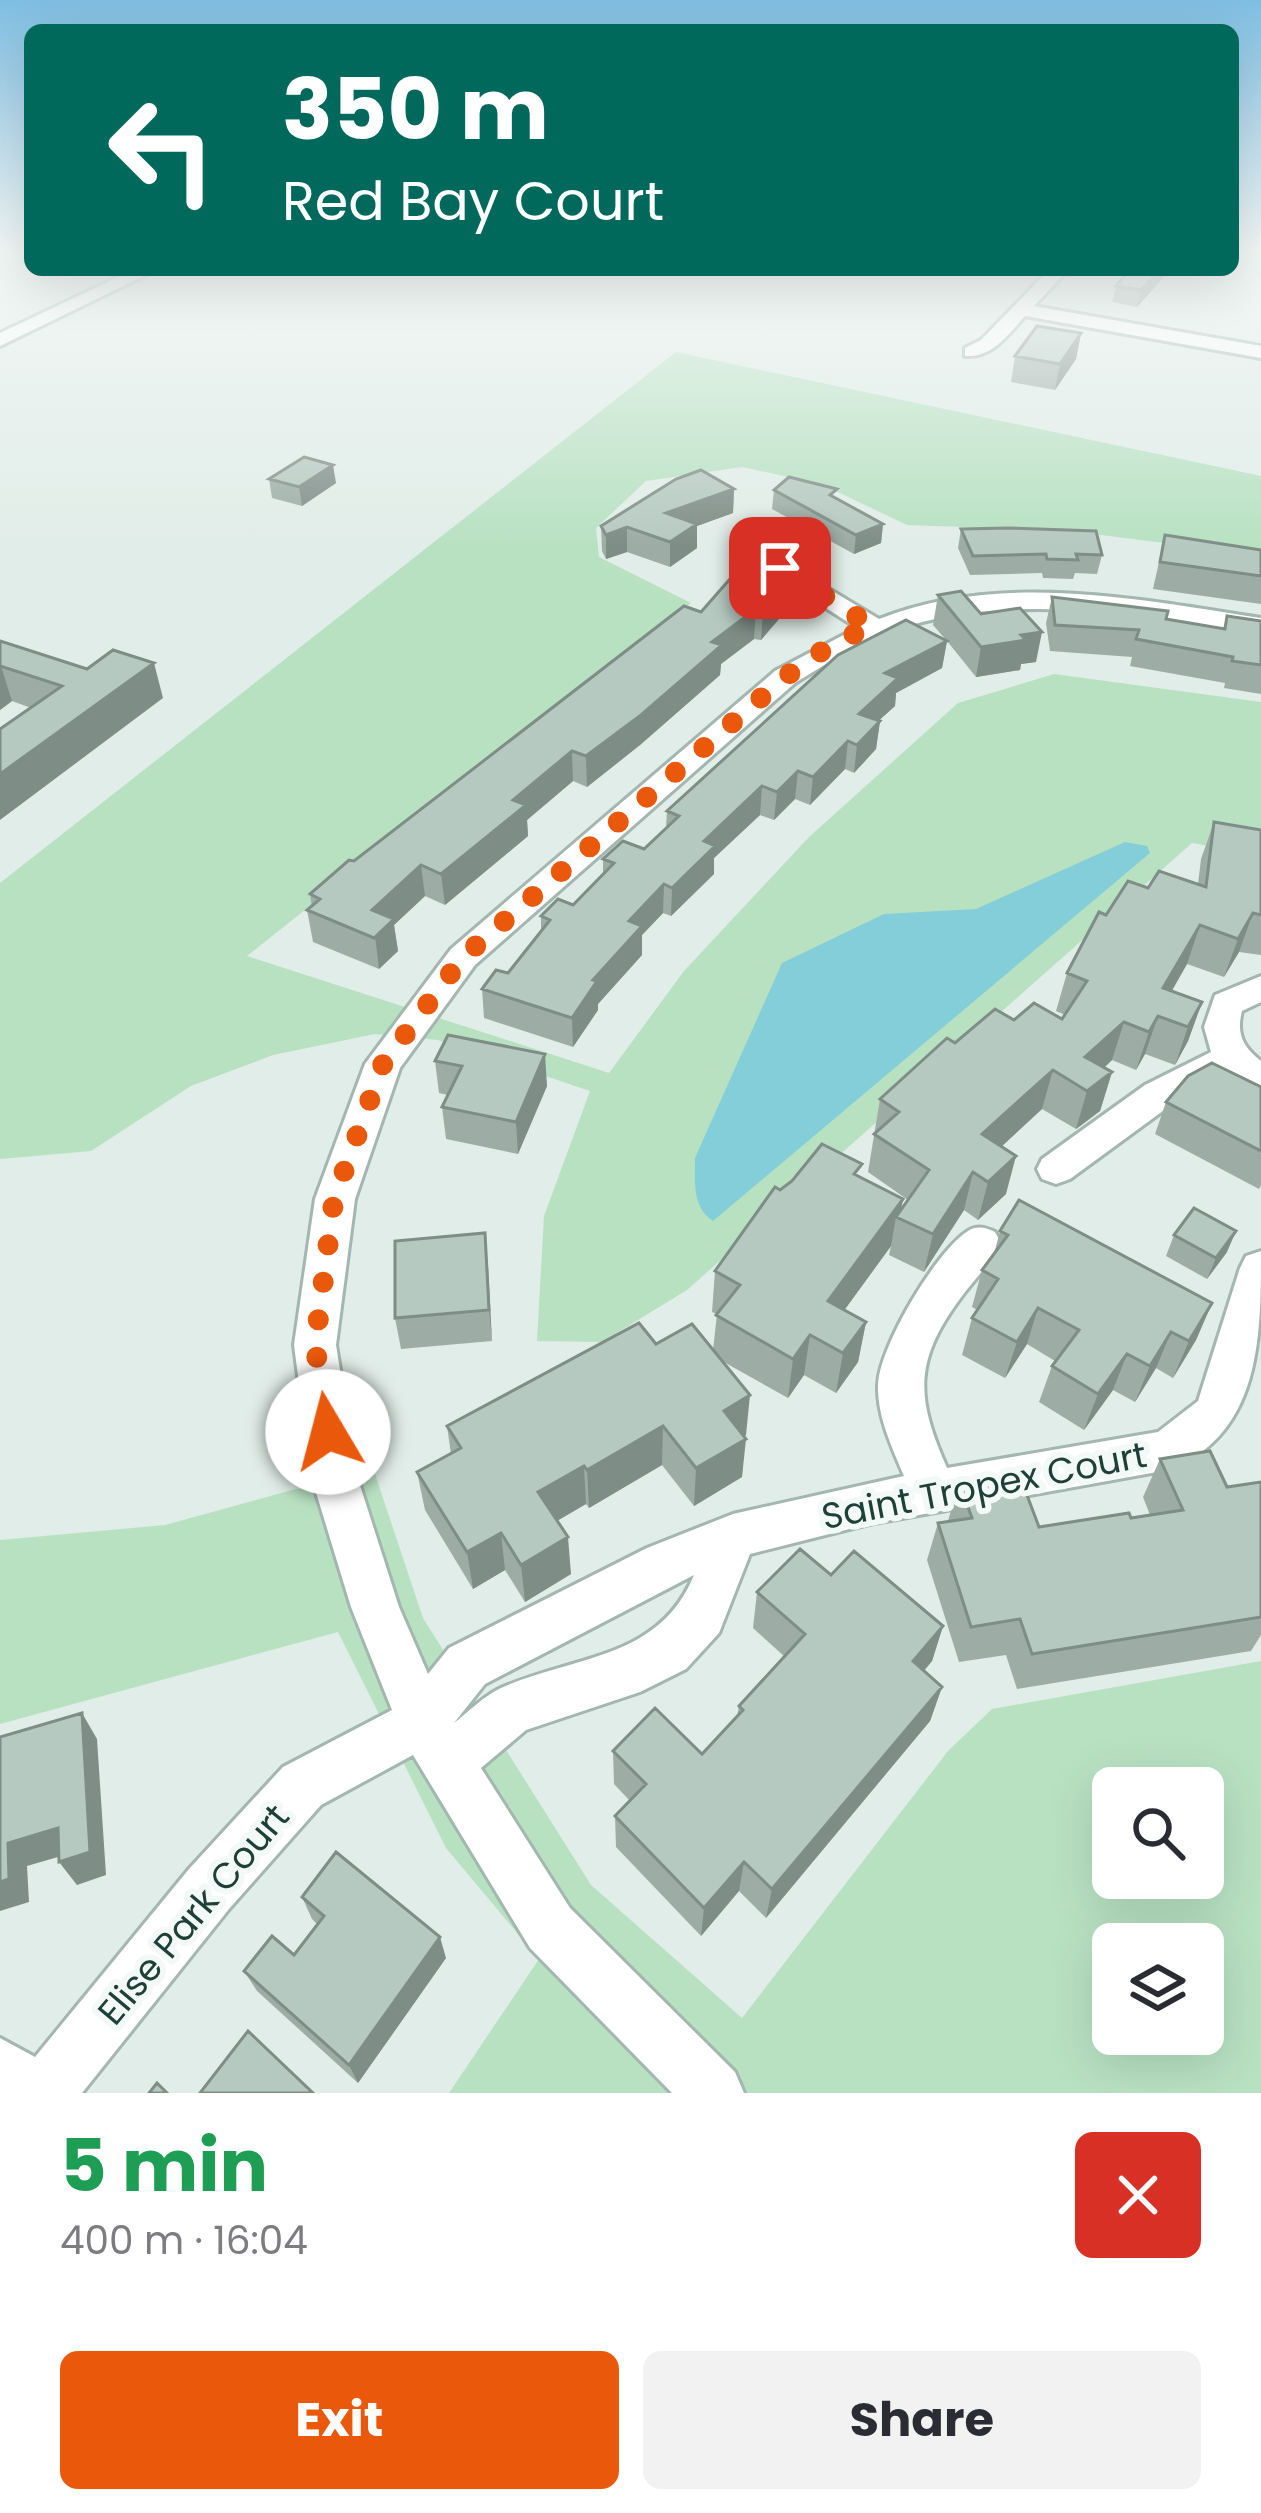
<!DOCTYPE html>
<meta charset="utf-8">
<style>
:root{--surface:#fff;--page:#f2f2f3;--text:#2b2b33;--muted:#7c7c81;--accent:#ea580c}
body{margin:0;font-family:Poppins,sans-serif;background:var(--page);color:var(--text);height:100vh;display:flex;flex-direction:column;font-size:45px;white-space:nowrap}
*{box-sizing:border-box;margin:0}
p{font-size:39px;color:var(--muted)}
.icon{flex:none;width:66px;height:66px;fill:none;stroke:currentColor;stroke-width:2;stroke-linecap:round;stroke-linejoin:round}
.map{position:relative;height:2093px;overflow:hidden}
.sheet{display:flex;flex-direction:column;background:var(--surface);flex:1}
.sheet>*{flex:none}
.banner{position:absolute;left:24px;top:24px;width:1215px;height:252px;border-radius:18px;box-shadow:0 12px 48px #0002;background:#00695c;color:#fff;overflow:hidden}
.buttons{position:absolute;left:1092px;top:1767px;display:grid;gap:24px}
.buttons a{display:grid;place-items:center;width:132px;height:132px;border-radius:18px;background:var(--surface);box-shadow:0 12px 48px #0002;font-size:60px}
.pin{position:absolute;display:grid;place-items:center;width:102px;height:102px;color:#fff;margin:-51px;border-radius:24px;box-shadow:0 6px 18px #0006}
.me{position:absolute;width:132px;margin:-66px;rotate:352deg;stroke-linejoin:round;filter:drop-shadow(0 0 9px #0008)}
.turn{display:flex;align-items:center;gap:42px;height:252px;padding:0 60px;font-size:54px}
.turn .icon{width:156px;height:156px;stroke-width:2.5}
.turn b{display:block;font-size:84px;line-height:102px}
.round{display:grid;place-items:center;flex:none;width:126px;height:126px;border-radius:18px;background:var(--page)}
.headline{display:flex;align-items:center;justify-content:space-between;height:204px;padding:0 60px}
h1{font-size:72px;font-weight:700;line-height:90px;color:#1e9e55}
.primary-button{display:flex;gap:24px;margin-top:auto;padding:24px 60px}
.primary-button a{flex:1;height:138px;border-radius:18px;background:var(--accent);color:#fff;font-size:48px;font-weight:700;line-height:138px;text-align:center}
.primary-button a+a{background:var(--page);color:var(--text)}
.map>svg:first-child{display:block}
.green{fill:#b8e1c2;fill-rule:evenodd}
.water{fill:#83ced8}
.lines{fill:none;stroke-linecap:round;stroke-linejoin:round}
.stream{stroke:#83ced8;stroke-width:4.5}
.minor-casing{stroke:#a3b6af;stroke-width:6}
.minor{fill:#fff;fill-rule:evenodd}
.wall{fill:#9dada6}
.shaded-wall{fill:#7f8d87}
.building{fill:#b6c9c1;stroke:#7f8d87;stroke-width:3}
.route{stroke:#ea580c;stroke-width:21;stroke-dasharray:0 37.8}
.labels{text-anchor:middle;stroke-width:12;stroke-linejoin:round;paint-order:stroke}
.near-street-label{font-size:36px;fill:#1f4037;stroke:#f2f9f6}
</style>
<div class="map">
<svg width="1261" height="2093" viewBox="0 0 1261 2093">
<rect width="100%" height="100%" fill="#e1ede8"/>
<path class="green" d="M 676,352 L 1261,476 L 1261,555 L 1069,531 L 907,525 L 821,484 L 742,467 L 646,481 L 596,528 L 599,557 L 691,603 L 247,956 L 609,1073 L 684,971 L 809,837 L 958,703 L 1054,674 L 1261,702 L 1261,855 L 1192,843 L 687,1290 L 602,1342 L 537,1341 L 544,1216 L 590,1091 L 438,1040 L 375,1034 L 273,1055 L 191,1086 L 91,1151 L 0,1159 L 0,883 Z
M 373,1468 L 423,1618 L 591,1885 L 742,2018 L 948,1751 L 992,1709 L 1261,1661 L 1261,2093 L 449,2093 L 539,1959 L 446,1848 L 338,1632 L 0,1724 L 0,1540 L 165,1525 ZM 1113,1788 L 1203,1788 L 1203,1878 L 1113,1878 ZM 1113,1944 L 1203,1944 L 1203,2034 L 1113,2034 Z"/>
<path class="water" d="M 1125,842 L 1147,846 L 1150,853 L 713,1221 C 692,1207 695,1182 695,1158 L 782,963 L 884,914 L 976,909 Z"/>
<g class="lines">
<path class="stream" d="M 1247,253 L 1261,255"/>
<defs>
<path id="minor" d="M 133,270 L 156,270 L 0,346 L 0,333 Z
M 1049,270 L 1068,270 L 1034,306 L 1261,346 L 1261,358 L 1025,316 C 1008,335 992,358 965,356 L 965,348 L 981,340 Z
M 749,541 L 879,619 C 999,571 1138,599 1261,618 L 1261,634 C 1146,616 1025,593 911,625 C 869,637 832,660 795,683 L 475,965 L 400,1068 L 355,1199 L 336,1345 L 357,1476 L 399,1607 L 428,1674 L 449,1648 L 647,1548 L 733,1514 L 904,1476 C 892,1447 877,1416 878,1385 C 879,1347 937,1250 968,1231 C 978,1225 986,1228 995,1232 L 1001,1243 C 991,1262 976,1278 962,1296 C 914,1360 915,1396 947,1468 L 1158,1432 L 1198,1401 L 1240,1268 L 1246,1256 L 1261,1251 C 1261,1337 1261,1435 1168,1470 L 869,1524 L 750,1554 L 719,1633 L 686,1669 L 640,1692 L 526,1730 L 481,1768 L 570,1908 L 735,2072 L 744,2093 L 672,2093 L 530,1948 L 413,1755 L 321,1805 L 229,1909 L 82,2093 L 0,2093 L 0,2038 L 35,2057 L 189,1869 L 283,1767 L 392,1710 L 351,1607 L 311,1476 L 294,1345 L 315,1199 L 365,1064 L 451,949 L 775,671 L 857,628 L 740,553 L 737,548 ZM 694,1575 C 659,1661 573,1655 499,1689 C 483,1697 468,1712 454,1723 L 485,1684 Z
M 1261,976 L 1261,1002 L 1242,1011 C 1236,1034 1243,1047 1261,1061 L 1261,1092 L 1229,1075 L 1171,1105 L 1070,1179 L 1056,1184 L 1042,1179 L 1037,1169 L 1042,1159 L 1145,1085 L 1211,1052 L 1204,1027 L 1215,995 Z"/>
</defs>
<use href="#minor" class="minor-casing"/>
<use href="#minor" class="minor"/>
</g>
<path class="wall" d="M 1114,270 L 1170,270 L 1137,307 L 1112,302 L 1116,286 L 1124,276 L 1113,272 Z
M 1081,333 L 1076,359 L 1055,390 L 1011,382 L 1015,356 Z
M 269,479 L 336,483 L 302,506 L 272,498 Z
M 734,489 L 733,513 L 697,526 L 697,548 L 670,567 L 627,552 L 606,559 L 602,551 L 601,526 Z
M 774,490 L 836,498 L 883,524 L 881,543 L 854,554 L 772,509 Z
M 961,529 L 1102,555 L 1097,574 L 1075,573 L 1073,579 L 1043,578 L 1042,573 L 970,575 L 958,548 Z
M 1165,535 L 1261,550 L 1261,604 L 1153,589 Z
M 787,583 L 785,612 L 761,640 L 754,639 L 721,664 L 720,675 L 640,745 L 587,787 L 573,781 L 527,820 L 528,836 L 445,905 L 425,896 L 394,925 L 398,951 L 379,969 L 313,942 L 307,910 L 312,907 L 310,894 L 701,612 Z
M 938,595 L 981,614 L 1036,662 L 1021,664 L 1020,670 L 976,677 L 947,641 L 942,668 L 896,693 L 895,706 L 878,721 L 880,721 L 876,749 L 854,773 L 845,769 L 810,805 L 795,799 L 774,820 L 760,815 L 714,858 L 714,874 L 671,916 L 663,913 L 642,935 L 642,955 L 598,1004 L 598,1010 L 573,1047 L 484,1018 L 482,989 L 508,973 L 541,931 L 541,916 L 573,905 L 603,874 L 603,859 L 644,849 L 666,828 L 667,811 L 946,640 L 933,625 Z
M 1052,597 L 1223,629 L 1227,616 L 1261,621 L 1261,694 L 1224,688 L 1225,683 L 1130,666 L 1132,657 L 1050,651 L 1046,623 Z
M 0,641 L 163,698 L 31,708 L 12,701 L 0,710 Z
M 1214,822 L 1261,830 L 1261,955 L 1239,952 L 1224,977 L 1187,964 L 1172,991 L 1202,1002 L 1188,1041 L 1175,1065 L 1145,1054 L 1136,1070 L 1112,1060 L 1104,1068 L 1112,1072 L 1100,1111 L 1076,1129 L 1042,1109 L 1001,1147 L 1006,1194 L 978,1220 L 964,1210 L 924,1272 L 889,1255 L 891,1246 L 844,1310 L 866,1322 L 858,1362 L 836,1393 L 804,1375 L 788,1398 L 722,1361 L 746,1435 L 744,1436 L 742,1477 L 694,1506 L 662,1465 L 589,1508 L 586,1504 L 557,1521 L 571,1574 L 525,1602 L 505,1570 L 473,1589 L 425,1510 L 417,1472 L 451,1454 L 447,1426 L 656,1344 L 713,1350 L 717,1314 L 712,1312 L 715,1271 L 780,1190 L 859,1177 L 903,1199 L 901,1211 L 908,1200 L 868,1172 L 880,1099 L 955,1043 L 1014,1020 L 1062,1019 L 1065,1015 L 1056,1011 L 1067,973 L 1106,915 L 1148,888 L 1198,884 L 1201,859 Z
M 435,1061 L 547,1086 L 518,1154 L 446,1139 L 442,1107 L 448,1095 L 439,1093 Z
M 1261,1087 L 1261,1185 L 1259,1189 L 1155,1134 L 1166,1102 Z
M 1000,1231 L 1212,1303 L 1196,1340 L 1173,1378 L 1156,1368 L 1135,1402 L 1113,1390 L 1084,1430 L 1039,1402 L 1052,1366 L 1055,1361 L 1027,1344 L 1005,1378 L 962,1355 L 972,1318 L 977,1310 L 972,1307 L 982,1270 L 994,1254 Z
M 485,1233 L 492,1341 L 401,1349 L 395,1318 Z
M 1174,1235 L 1227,1252 L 1207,1279 L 1166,1256 Z
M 1160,1459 L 1227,1487 L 1261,1482 L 1261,1635 L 1251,1651 L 1017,1689 L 1006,1655 L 959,1662 L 927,1560 L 938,1523 L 948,1521 L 959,1482 L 1039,1527 L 1131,1518 L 1150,1515 L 1143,1497 Z
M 831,1575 L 943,1626 L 932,1661 L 924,1671 L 942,1687 L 930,1721 L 766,1918 L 739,1891 L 701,1936 L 616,1847 L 615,1816 L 630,1801 L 614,1784 L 613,1751 L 702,1754 L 737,1716 L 739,1706 L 785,1657 L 753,1628 L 757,1592 Z
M 302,1897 L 446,1958 L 358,2083 L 257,1991 L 244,1971 L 294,1955 L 317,1924 L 312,1919 Z"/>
<path class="shaded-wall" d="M 1159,270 L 1170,270 L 1137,307 L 1141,290 Z
M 1081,333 L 1076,359 L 1055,390 L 1060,364 Z
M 333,465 L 336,483 L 302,506 L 299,487 Z
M 734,489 L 733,513 L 697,526 L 697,548 L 670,567 L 670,542 L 666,513 Z
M 883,524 L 881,543 L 854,554 L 856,535 Z
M 627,527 L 627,552 L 606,559 L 606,535 Z
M 787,583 L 785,612 L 761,640 L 763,611 Z
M 756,609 L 754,639 L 721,664 L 720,675 L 640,745 L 587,787 L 586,756 L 712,642 Z
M 1042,632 L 1036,662 L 1021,664 L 1020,670 L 976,677 L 981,647 L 1021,635 Z
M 947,641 L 942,668 L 896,693 L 895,706 L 855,742 L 859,714 L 885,673 Z
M 154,663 L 163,698 L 0,820 L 0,774 Z
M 1,666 L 12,701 L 0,710 L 0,666 Z
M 880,721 L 876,749 L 854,773 L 857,745 Z
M 848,741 L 845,769 L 810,805 L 813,777 Z
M 572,751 L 573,781 L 527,820 L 528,836 L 445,905 L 441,874 L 513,800 Z
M 798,771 L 795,799 L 774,820 L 777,792 Z
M 762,786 L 760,815 L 714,858 L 714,874 L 671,916 L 672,888 L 704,841 Z
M 421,865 L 425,896 L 394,925 L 398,951 L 379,969 L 372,910 Z
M 664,884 L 663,913 L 642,935 L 642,955 L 598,1004 L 598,1010 L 573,1047 L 572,1018 L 629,921 Z
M 1253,913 L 1239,952 L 1224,977 L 1238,939 Z
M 1200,925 L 1187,964 L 1151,1026 L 1163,988 Z
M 1202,1002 L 1188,1041 L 1175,1065 L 1188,1027 Z
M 1158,1016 L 1145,1054 L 1136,1070 L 1149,1032 Z
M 1124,1022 L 1112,1060 L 1082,1088 L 1085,1057 Z
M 545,1054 L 547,1086 L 518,1154 L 516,1122 Z
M 1053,1070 L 1042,1109 L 973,1173 L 982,1134 Z
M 1112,1072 L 1100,1111 L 1076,1129 L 1087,1091 Z
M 1016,1156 L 1006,1194 L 978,1220 L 988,1182 Z
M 973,1172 L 964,1210 L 924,1272 L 933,1234 Z
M 903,1199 L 899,1219 L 896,1217 L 891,1246 L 822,1341 L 828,1301 Z
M 1236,1231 L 1227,1252 L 1207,1279 L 1216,1258 Z
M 485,1233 L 488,1265 L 492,1341 L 489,1310 Z
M 1212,1303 L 1196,1340 L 1173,1378 L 1189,1341 Z
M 1038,1308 L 1027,1344 L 1005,1378 L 1017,1342 Z
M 866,1322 L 858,1362 L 836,1393 L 843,1353 Z
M 1171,1332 L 1156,1368 L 1135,1402 L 1150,1366 Z
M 810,1335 L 804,1375 L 788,1398 L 793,1359 Z
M 1127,1354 L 1113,1390 L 1084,1430 L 1098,1394 Z
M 750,1395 L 746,1435 L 721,1450 L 724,1411 Z
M 663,1426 L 662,1465 L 589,1508 L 587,1470 Z
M 746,1439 L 742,1477 L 694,1506 L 696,1468 Z
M 584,1466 L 586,1504 L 541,1530 L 538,1492 Z
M 501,1533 L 505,1570 L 473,1589 L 467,1552 Z
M 568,1537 L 571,1574 L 525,1602 L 521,1565 Z
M 943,1626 L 932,1661 L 902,1696 L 913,1661 Z
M 942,1687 L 930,1721 L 766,1918 L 772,1889 Z
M 82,1713 L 97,1739 L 106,1875 L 77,1885 L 59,1862 Z
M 58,1828 L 75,1852 L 27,1866 L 29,1902 L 0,1911 L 0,1882 L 8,1843 Z
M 744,1862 L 739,1891 L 701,1936 L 704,1908 Z
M 440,1937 L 446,1958 L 358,2083 L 349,2065 Z"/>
<path class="building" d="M 1129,270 L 1159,270 L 1141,290 L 1116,286 Z
M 1037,326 L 1081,333 L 1060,364 L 1015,356 Z
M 304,457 L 333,465 L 299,487 L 269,479 Z
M 701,470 L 734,489 L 666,513 L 697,524 L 670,542 L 627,527 L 606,535 L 601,526 L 676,479 Z
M 789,477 L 837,489 L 830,495 L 883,524 L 856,535 L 774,490 Z
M 1009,528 L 1096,531 L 1102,555 L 1076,554 L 1078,560 L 1047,559 L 1046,554 L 973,556 L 961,529 Z
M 1165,535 L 1261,550 L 1261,576 L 1160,562 Z
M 737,571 L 787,583 L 763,611 L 756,609 L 712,642 L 722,645 L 641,715 L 586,756 L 572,751 L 513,800 L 526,805 L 441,874 L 421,865 L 372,910 L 394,919 L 374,938 L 307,910 L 320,899 L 310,894 L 349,860 L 354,861 L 684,606 L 701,612 Z
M 961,591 L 981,614 L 1020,608 L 1042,632 L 1021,635 L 1026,640 L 981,647 L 938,595 Z
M 1052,597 L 1168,611 L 1166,619 L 1225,629 L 1227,616 L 1261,621 L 1261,665 L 1232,661 L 1233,657 L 1136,639 L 1139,630 L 1055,625 Z
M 906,620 L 947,641 L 885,673 L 898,678 L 859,714 L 880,721 L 857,745 L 848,741 L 813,777 L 798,771 L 777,792 L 762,786 L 704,841 L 715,846 L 672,888 L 664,884 L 629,921 L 642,926 L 593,980 L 597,981 L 572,1018 L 482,989 L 496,970 L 508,973 L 550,920 L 541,916 L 558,899 L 573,905 L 614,863 L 603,859 L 623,841 L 644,849 L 679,816 L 667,811 L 838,655 Z
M 0,641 L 87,669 L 113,650 L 154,663 L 0,774 L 0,729 L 62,686 L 0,666 Z
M 1214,822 L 1261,830 L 1261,915 L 1253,913 L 1238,939 L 1200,925 L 1163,988 L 1202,1002 L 1188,1027 L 1158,1016 L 1149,1032 L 1124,1022 L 1085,1057 L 1112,1072 L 1087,1091 L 1053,1070 L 982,1134 L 1016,1156 L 988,1182 L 973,1172 L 933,1234 L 896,1217 L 929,1170 L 874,1134 L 899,1112 L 880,1099 L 947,1038 L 955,1043 L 995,1009 L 1014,1020 L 1034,1003 L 1062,1019 L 1087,981 L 1067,973 L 1099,912 L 1106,915 L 1128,881 L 1148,888 L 1159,871 L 1206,887 Z
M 448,1035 L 545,1054 L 516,1122 L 442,1107 L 462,1066 L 435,1061 Z
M 1212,1063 L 1261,1087 L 1261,1151 L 1166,1102 L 1188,1076 Z
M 822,1144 L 862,1164 L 854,1174 L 903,1199 L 828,1301 L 866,1322 L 843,1353 L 810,1335 L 793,1359 L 716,1315 L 740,1285 L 715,1271 L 775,1187 L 780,1190 L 792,1181 Z
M 1019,1200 L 1212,1303 L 1189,1341 L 1171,1332 L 1150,1366 L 1127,1354 L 1098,1394 L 1052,1366 L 1079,1330 L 1038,1308 L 1017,1342 L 972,1318 L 998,1279 L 982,1270 L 1008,1235 L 1000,1231 Z
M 1194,1208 L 1236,1231 L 1216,1258 L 1174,1235 Z
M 485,1233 L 489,1310 L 395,1318 L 395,1241 Z
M 639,1323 L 656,1344 L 692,1324 L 750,1395 L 724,1411 L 746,1439 L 696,1468 L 663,1426 L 587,1470 L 584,1466 L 538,1492 L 568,1537 L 521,1565 L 501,1533 L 467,1552 L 417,1472 L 461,1448 L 447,1426 Z
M 1210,1451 L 1227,1487 L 1261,1482 L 1261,1617 L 1032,1654 L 1020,1619 L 971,1627 L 938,1523 L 972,1518 L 959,1482 L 1019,1474 L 1039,1527 L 1129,1513 L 1131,1518 L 1183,1510 L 1160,1459 Z
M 800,1549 L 831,1575 L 854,1551 L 943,1626 L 913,1661 L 942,1687 L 772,1889 L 744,1862 L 704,1908 L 615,1816 L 646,1784 L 613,1751 L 655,1708 L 702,1754 L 743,1710 L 739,1706 L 805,1634 L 757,1592 Z
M 82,1713 L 90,1852 L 59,1862 L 58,1828 L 8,1843 L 9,1879 L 0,1882 L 0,1737 Z
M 336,1852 L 440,1937 L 349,2065 L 244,1971 L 272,1936 L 294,1955 L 324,1916 L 302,1897 Z
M 248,2031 L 313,2093 L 200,2093 Z
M 157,2083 L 167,2093 L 149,2093 Z"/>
<linearGradient id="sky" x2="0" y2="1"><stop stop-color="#7fbee2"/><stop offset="0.46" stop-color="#f2f7f5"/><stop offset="1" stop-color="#f2f7f5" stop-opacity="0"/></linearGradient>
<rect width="1261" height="546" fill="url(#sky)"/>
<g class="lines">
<path class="route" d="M 328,1432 L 315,1345 L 334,1199 L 383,1064 L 463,957 L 785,677 L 832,644 L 872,626 L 780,568"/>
</g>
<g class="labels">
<g class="near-street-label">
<text transform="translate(984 1485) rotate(-11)" y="13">Saint Tropex Court</text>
<text transform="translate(193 1914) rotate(-50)" y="13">Elise Park Court</text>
</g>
</g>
</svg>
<div class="buttons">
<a><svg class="icon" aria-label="search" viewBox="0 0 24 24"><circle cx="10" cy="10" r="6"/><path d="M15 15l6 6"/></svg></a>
<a><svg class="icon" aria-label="layers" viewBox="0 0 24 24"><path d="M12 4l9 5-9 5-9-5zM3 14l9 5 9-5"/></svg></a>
</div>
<div class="pin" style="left:780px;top:568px;background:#d93025"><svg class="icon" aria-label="arrive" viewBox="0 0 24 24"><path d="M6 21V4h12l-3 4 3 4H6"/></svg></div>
<svg class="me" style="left:328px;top:1432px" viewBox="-20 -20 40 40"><circle r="19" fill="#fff"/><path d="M0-13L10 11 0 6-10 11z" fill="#ea580c"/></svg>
<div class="banner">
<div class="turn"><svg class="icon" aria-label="left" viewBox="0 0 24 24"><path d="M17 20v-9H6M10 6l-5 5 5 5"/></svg><div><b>350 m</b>Red Bay Court</div></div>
</div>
</div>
<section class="sheet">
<div class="headline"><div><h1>5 min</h1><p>400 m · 16:04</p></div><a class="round" style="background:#d93025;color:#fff"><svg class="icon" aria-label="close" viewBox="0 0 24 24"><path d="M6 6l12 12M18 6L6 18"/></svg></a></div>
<div class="primary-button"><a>Exit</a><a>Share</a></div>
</section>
